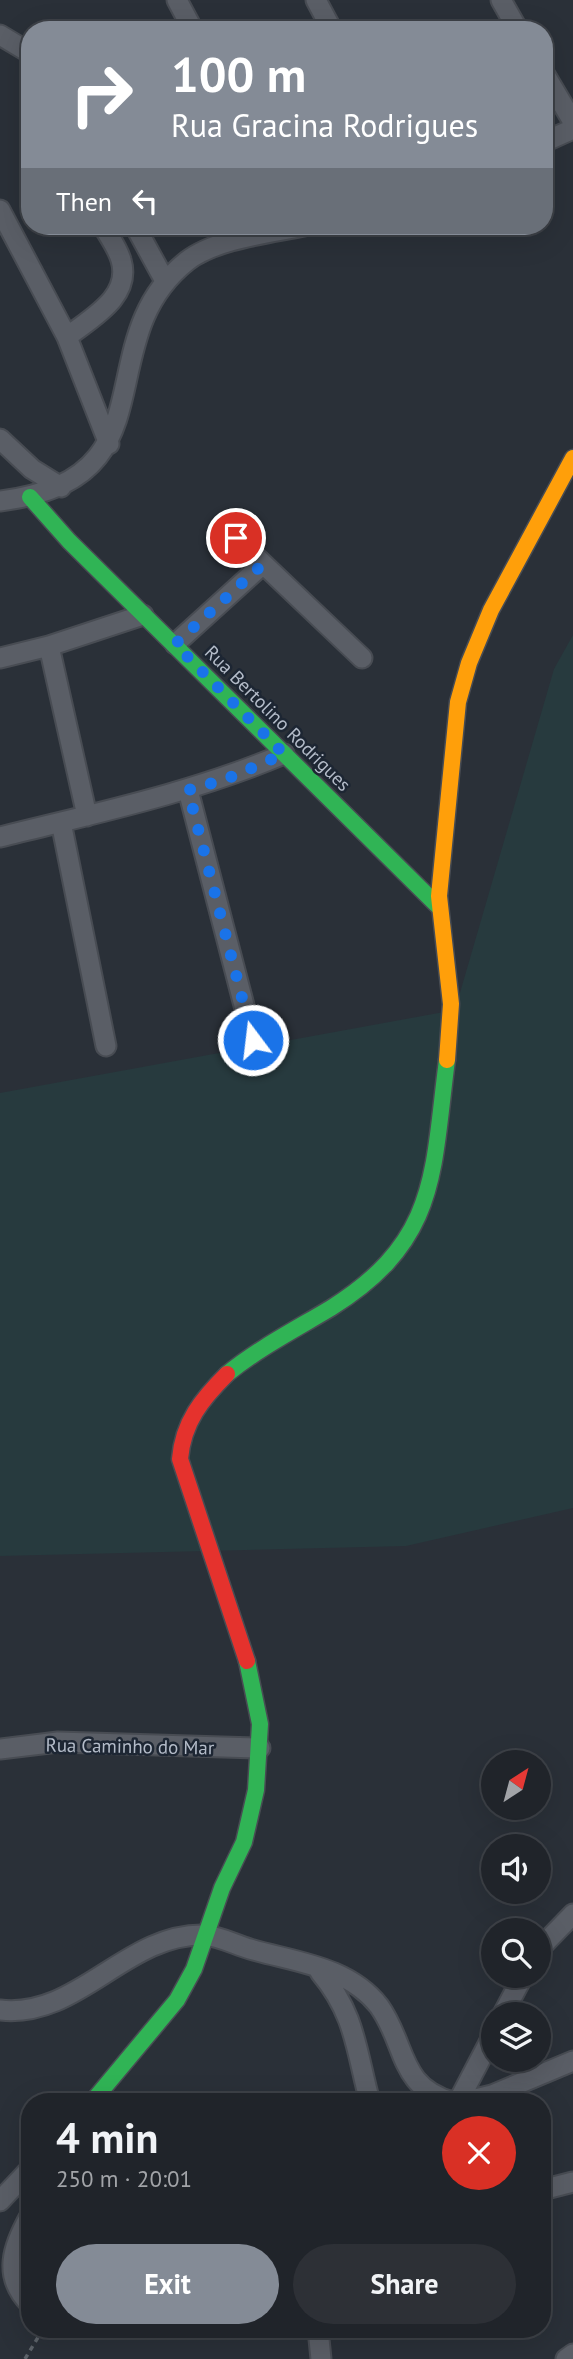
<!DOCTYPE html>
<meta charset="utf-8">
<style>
:root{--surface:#20242a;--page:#2d3036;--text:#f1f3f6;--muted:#a2a4a8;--line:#3d4147;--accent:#848b96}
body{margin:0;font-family:"PT Sans",sans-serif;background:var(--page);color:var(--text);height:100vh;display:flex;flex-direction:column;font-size:26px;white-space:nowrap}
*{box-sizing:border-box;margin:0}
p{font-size:23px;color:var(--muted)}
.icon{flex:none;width:38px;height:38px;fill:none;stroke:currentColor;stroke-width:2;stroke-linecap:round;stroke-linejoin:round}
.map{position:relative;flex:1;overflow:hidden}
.details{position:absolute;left:21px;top:2093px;width:530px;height:245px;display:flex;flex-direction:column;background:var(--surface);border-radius:28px;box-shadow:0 7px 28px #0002,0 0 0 2px var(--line)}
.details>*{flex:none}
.guide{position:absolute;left:21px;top:21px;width:532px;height:214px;border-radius:28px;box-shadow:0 7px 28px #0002,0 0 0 2px var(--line);background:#848b96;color:#fff;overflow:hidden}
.needle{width:46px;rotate:36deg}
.buttons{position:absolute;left:481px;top:1750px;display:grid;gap:14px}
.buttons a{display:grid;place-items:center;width:70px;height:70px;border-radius:50%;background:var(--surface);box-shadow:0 7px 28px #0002,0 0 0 2px var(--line);font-size:35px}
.pin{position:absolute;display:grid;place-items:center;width:60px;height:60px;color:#fff;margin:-30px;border:4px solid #fff;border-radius:50%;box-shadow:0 2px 7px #0007}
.me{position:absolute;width:77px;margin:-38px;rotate:345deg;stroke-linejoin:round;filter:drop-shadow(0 0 5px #0008)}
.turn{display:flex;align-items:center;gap:24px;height:147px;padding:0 35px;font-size:32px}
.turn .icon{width:91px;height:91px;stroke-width:2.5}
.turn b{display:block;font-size:49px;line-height:60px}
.then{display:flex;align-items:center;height:66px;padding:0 35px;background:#0003;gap:14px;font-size:26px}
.round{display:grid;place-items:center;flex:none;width:74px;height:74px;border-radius:37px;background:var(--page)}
.overview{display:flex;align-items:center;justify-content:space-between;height:119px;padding:0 35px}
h1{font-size:42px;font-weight:800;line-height:52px}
.primary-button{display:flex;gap:14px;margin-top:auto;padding:14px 35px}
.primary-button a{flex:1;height:80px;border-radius:42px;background:var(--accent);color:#fff;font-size:28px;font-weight:800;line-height:80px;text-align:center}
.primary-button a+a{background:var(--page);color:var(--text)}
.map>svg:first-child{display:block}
.green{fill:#273a3e}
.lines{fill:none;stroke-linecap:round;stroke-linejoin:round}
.street-casing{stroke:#484c53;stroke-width:23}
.fast-casing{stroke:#484c53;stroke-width:19}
.slow-casing{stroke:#484c53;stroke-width:19}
.jam-casing{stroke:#484c53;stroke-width:19}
.path{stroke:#5d636a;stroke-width:3.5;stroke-dasharray:5 5;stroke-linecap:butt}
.street{stroke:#5a5e66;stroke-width:19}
.fast{stroke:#30b455;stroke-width:16}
.slow{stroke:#ff9f0a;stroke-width:16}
.jam{stroke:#e5322d;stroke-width:16}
.route{stroke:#1a73e8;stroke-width:12;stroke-dasharray:0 21.6}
.labels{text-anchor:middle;stroke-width:5;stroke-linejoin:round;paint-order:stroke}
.street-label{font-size:19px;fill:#b4bcc9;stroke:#1d2633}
</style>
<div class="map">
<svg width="573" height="2359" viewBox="0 0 573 2359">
<rect width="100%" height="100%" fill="#2a3038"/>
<path class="green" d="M 573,635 L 573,1508 L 406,1546 L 0,1556 L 0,1093 L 455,1010 L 554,669 Z"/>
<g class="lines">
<defs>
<path id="street" d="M 177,0 L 193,30
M 316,0 L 332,30
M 501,0 L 518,30
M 0,35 L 30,53
M 544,73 L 573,122
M 544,142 L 573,129
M 0,210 L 67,337 L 109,444
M 135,226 L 165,281
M 67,337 C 91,318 132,297 121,260 C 118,249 109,236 103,226
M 0,439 L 32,469 L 61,487
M 0,501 C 176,480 85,342 187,261 C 215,239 270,233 304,226
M 236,538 L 362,658
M 175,644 L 262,565
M 49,646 L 87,816
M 0,658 L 49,646 L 143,615
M 188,790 L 253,1040
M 61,822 L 106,1046
M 0,837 C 96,813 192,793 284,754
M 0,1749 L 58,1742 L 260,1748
M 539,1949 L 573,1914
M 320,1972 C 356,2015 356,2051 370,2102
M 0,2010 C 78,2019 126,1933 204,1935 C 219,1936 236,1945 250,1949 C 294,1962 348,1966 379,2006 C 407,2045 398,2087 453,2102
M 503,2014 L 523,1976
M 458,2102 L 494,2033
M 463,2102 L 492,2095 L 573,2061
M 542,2190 L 573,2182
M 0,2201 L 30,2169
M 30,2216 C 13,2246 2,2276 30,2304
M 318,2329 L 321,2359
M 566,2359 L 573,2354"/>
<path id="fast" d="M 30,497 L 69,541 L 439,907
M 227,1374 C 259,1348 296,1329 331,1308 C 439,1240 432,1174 447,1060
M 92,2102 L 177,2000 L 194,1969 L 222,1888 L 244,1842 L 256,1790 L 260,1724 L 247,1661"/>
<path id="slow" d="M 447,1060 L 451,1004 L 439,896 L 458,702 L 469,663 L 491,610 L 573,458"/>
<path id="jam" d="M 227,1374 C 202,1399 183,1422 180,1459 L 247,1661"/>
</defs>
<use href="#street" class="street-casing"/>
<use href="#fast" class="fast-casing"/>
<use href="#slow" class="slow-casing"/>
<use href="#jam" class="jam-casing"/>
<path class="path" d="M 25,2359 L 43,2329"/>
<use href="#street" class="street"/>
<use href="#fast" class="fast"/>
<use href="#slow" class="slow"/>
<use href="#jam" class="jam"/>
</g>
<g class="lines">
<path class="route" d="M 236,538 L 262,565 L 175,644 L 284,754 L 226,779 L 188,790 L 253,1040"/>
</g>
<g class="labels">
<g class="street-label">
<text transform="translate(278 718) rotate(45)" y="7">Rua Bertolino Rodrigues</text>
<text transform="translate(130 1746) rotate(1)" y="7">Rua Caminho do Mar</text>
</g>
</g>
</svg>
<div class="buttons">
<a><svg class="needle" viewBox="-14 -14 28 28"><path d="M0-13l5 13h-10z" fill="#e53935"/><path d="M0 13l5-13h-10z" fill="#a2a4a8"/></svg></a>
<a><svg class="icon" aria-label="sound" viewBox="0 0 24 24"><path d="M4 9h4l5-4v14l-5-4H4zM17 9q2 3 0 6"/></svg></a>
<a><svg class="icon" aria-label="search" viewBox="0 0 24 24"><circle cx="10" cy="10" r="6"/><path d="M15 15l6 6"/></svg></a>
<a><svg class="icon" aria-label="layers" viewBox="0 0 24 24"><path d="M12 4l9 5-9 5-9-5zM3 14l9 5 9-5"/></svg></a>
</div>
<div class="pin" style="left:236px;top:538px;background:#d93025"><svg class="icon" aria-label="arrive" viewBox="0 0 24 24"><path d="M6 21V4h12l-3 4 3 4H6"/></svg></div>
<svg class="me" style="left:253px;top:1040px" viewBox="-20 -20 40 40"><circle r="17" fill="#1a73e8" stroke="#fff" stroke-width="3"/><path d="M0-11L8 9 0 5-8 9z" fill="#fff"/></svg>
<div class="guide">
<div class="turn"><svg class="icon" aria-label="right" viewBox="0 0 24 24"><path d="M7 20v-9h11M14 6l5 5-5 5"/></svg><div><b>100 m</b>Rua Gracina Rodrigues</div></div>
<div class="then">Then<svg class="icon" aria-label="left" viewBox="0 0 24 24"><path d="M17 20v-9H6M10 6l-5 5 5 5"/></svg></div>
</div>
<section class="details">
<div class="overview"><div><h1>4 min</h1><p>250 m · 20:01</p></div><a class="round" style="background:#d93025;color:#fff"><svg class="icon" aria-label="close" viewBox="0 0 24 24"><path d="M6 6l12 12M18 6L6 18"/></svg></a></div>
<div class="primary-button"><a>Exit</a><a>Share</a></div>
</section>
</div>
